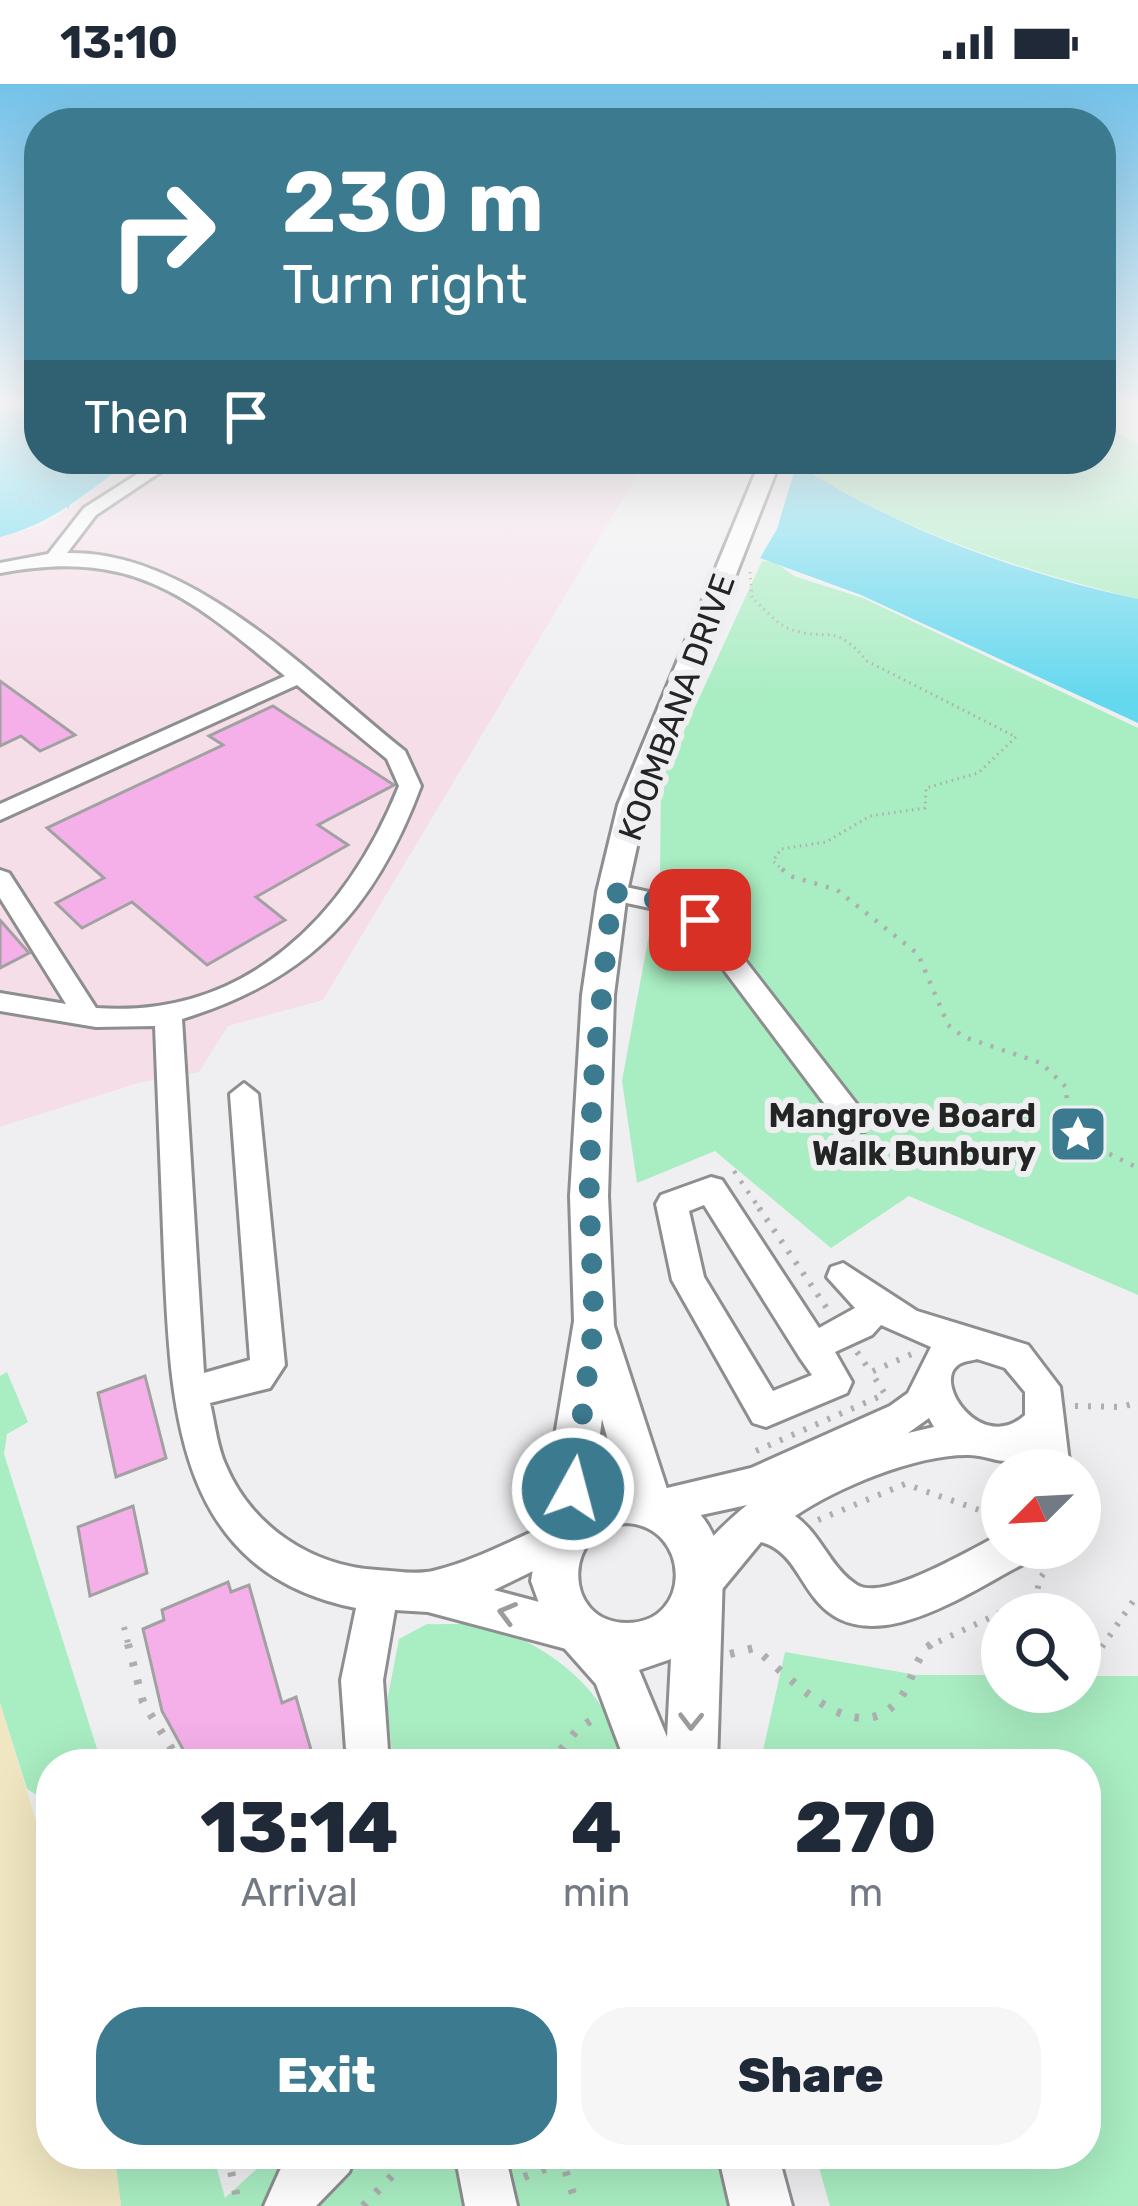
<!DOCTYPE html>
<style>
:root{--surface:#fff;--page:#f6f6f7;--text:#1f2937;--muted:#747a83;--accent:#3c7a90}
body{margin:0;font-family:Rubik,sans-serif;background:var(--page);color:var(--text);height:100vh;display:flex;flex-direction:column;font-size:45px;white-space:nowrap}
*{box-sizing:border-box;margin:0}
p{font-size:39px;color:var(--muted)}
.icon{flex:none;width:66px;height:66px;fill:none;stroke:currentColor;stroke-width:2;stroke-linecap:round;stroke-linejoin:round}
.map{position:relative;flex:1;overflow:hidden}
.side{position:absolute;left:36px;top:1665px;width:1065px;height:420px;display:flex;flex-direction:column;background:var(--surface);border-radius:48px;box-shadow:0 12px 48px #0002}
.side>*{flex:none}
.banner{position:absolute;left:24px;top:24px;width:1092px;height:366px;border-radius:48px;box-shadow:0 12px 48px #0002;background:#3c7a90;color:#fff;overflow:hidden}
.needle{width:78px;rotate:246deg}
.buttons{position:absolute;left:981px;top:1365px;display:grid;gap:24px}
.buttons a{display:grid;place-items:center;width:120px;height:120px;border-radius:50%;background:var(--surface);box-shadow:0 12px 48px #0002;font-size:60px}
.pin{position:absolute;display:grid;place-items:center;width:102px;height:102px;color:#fff;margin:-51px;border-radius:24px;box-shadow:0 6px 18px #0006}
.me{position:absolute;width:132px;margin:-66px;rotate:7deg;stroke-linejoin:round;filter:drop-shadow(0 0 9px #0008)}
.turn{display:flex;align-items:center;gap:42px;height:252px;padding:0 60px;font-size:54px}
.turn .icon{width:156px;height:156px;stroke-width:2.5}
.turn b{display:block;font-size:84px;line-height:102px}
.then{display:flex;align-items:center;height:114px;padding:0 60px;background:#0003;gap:24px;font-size:45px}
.eta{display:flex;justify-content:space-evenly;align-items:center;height:204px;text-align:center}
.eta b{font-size:72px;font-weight:800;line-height:84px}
.primary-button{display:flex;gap:24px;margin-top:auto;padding:24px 60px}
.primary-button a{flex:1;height:138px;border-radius:48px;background:var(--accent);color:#fff;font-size:48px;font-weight:800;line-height:138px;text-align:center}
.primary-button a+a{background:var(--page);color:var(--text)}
.status{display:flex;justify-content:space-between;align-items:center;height:84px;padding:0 60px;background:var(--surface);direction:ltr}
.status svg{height:33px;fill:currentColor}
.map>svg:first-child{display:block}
.industrial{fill:#f6dee8}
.green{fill:#a9edc2}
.sand{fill:#f0e6c1}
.water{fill:#64d8ee}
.building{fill:#f5b0e9;stroke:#a2a1a2;stroke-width:3}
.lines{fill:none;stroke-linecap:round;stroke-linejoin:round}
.minor-casing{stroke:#8d8e8f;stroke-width:6}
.major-casing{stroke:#8d8e8f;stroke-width:6}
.path-far3{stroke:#adaeaf;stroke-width:3;stroke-dasharray:1.5 4.5;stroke-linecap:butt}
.path-far2{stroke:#adaeaf;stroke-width:4.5;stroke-dasharray:3 9;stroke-linecap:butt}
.path-far1{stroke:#adaeaf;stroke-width:6;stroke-dasharray:3 10;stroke-linecap:butt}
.path{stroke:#adaeaf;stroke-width:8;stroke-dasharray:4.5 14;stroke-linecap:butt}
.minor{fill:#fff;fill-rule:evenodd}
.major{fill:#fff;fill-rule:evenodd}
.oneway{stroke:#9c9c9c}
.route{stroke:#3c7a90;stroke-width:21;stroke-dasharray:0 37.8}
.labels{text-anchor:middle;stroke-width:12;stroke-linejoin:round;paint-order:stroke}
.street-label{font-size:33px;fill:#232424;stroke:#efeff1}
.poi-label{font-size:33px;font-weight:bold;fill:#232424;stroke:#efeff1;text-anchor:end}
</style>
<div class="status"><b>13:10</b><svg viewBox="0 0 49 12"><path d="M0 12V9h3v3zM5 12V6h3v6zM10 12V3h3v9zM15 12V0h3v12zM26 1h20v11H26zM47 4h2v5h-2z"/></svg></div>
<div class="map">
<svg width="1138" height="2122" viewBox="0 0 1138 2122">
<rect width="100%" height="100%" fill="#efeff1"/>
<path class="industrial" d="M 133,375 L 647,375 L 323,916 L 228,942 L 199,988 L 138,999 L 0,1043 L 0,453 L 40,442 L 71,424 Z"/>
<path class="green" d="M 1101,340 L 1138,359 L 1138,515 C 1025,487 912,451 812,389 L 822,375 L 1101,375 Z
M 762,477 L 775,478 L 794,492 L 863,514 L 1138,644 L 1138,1211 L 909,1112 L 831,1164 L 715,1067 L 637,1099 L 622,997 L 660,791 L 661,697 Z
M 7,1288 L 28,1338 L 7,1350 L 4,1370 L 99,1671 L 92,1680 L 51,1680 L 51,1720 L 27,1705 L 0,1619 L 0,1292 Z
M 427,1540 C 448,1541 474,1538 493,1544 C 559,1566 611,1612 626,1680 L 393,1680 L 387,1617 L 399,1555 Z
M 785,1568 L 917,1591 L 1002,1591 L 1002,1608 L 1080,1608 L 1080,1592 L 1138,1592 L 1138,2122 L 830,2122 L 815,2070 L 1086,2070 L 1086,1680 L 760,1680 Z
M 114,2070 L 213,2070 L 225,2114 L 273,2070 L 717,2070 L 729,2122 L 121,2122 Z"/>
<path class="sand" d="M 0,1619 L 51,1787 L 51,2070 L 114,2070 L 121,2122 L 0,2122 Z"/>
<path class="water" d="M 0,318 L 39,318 L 39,375 L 133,375 C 88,407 55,439 0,453 Z
M 798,375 L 822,375 L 813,390 C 911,450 1026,491 1138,515 L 1138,639 L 861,511 L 760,474 L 777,445 Z"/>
<path class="building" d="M 0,597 L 75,651 L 40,667 L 21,652 L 0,662 Z
M 273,622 L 394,701 L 318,741 L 348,761 L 256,813 L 285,836 L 207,881 L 132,818 L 82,844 L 56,819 L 104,794 L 47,744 L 223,661 L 209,652 Z
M 0,836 L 29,869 L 0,884 Z
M 145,1292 L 166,1374 L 116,1393 L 98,1309 Z
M 133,1422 L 147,1489 L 90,1512 L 78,1443 Z
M 228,1498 L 231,1508 L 249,1501 L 282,1619 L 296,1613 L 315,1680 L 191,1680 L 162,1627 L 143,1545 L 164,1536 L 162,1526 Z"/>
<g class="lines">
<defs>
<path id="minor" d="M 161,375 L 180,375 L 96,431 L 67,469 C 191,465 313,594 405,667 L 421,702 C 375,825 310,896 182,935 L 204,1289 L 250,1276 L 230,1010 L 244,999 L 258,1010 L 285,1281 L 270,1304 L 210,1319 C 215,1340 217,1363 226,1382 C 252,1443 312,1482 377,1486 C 395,1487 416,1491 433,1487 C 478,1476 518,1453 561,1435 L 574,1441 L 580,1454 L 574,1467 L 494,1506 L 585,1530 L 599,1536 L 605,1550 L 599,1564 L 585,1570 L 428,1528 L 395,1526 L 383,1596 L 389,1680 L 347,1680 L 341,1596 L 356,1524 C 174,1488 171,1323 164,1172 C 161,1095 158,1018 155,942 L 96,943 L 0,927 L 0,909 L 66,920 L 0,814 L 0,786 L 9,789 L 96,924 C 246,935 347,832 399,702 L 387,675 L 297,601 L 0,736 L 0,720 L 285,592 C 187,511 133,464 0,489 L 0,479 L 48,470 L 84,424 Z
M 612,800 L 686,816 L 709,830 L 865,1031 L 870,1039 L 865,1047 L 845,1047 L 691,842 L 669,828 L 603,814 L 600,808 Z
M 711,1093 L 722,1096 L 819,1244 L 855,1224 L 827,1193 L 831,1183 L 843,1179 L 917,1227 L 1028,1261 L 1060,1303 L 1070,1386 L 1034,1386 L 1032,1371 C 999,1384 996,1372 969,1371 C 917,1370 838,1403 795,1432 C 821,1450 830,1484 857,1501 C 885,1518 972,1464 1002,1450 L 1002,1464 L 1034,1464 L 1029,1477 C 972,1505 871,1581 817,1517 C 798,1495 791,1466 761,1458 L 714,1515 L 700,1521 L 686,1515 L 680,1501 C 694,1469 720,1443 747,1421 L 655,1441 L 642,1436 L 636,1423 L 642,1410 L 751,1384 L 890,1322 L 908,1309 L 931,1263 L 881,1241 L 872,1251 L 835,1268 L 852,1298 L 847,1309 L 766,1343 L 753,1339 L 672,1196 L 656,1120 L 661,1111 ZM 704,1121 L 800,1274 L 812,1291 L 773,1307 L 704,1193 L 689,1127 ZM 977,1275 L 1005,1284 L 1025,1308 L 1025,1331 C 983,1370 932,1300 958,1281 C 963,1277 971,1277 977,1275 ZM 929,1334 L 934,1343 L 908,1349 Z
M 295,2070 L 356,2070 L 349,2088 L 316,2122 L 264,2122 L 280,2086 Z
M 455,2070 L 505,2070 L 517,2122 L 465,2122 Z"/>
<path id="major" d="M 761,375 L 781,375 L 646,721 L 627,808 L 614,911 L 608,1112 L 614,1242 L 667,1405 C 702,1421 720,1453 723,1490 L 717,1680 L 626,1680 L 596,1600 L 549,1547 L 531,1497 L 574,1237 L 570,1112 L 582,911 L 597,808 L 618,721 ZM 602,1335 L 619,1396 L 593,1403 ZM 627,1439 C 691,1443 693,1539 627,1539 C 561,1539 563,1443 627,1439 ZM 671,1575 L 667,1653 L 639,1586 Z
M 718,2070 L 778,2070 L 792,2122 L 730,2122 Z"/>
</defs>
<use href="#minor" class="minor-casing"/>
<use href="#major" class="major-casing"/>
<path class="path-far3" d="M 69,423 L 18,415 L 75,375
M 750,488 L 752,514 C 763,523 777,541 790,545 C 829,559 832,536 867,577 L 1016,653 L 978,689 L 926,704 L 925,724 L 870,732 L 826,758 L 781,765 L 773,777 L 785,788"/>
<path class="path-far2" d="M 782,785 L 790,792 L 837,806 L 918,870 L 948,941 L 964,953 L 1041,979 L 1066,1003 L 1069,1050 L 1138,1084
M 734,1087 L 761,1127"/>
<path class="path-far1" d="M 759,1124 L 828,1226
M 857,1268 L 871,1288
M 1075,1322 L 1122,1323 L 1138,1318
M 756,1367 L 885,1310 L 871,1288 L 912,1270
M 1080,1405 L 1085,1424 L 1080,1448
M 818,1436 L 905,1400 L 1002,1434
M 1032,1530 L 1040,1494 L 1064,1464
M 124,1543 L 129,1563
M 927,1563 L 1030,1515
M 1102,1563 L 1138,1510"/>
<path class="path" d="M 128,1560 L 143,1618 L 181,1680
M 730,1570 L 754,1564 C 789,1591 853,1668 898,1617 C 913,1599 913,1576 931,1560
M 1080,1582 L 1089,1582 L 1104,1560
M 138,1680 L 170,1662
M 549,1680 L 577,1646 L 596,1633
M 227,2070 L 239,2122
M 560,2070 L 577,2122
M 524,2093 L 563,2078
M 363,2122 L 413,2070"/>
<use href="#minor" class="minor"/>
<use href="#major" class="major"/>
</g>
<defs><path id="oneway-chevron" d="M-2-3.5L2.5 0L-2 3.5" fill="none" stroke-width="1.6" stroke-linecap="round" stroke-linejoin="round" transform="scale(3)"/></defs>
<g class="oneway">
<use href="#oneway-chevron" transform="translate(507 1529) rotate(-165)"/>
<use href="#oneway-chevron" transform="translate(691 1637) rotate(91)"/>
</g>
<linearGradient id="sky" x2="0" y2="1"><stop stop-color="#73c2ea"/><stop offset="0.52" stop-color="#f8f8f9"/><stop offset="1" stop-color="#f8f8f9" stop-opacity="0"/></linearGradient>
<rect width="1138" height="615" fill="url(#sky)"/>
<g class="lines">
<path class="route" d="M 573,1405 L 594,1237 L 589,1112 L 592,1010 L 612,808 L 668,818 L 700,836"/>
</g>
<defs>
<symbol id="sight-square" viewBox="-11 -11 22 22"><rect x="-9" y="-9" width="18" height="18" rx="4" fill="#3c7a90" stroke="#efeff1"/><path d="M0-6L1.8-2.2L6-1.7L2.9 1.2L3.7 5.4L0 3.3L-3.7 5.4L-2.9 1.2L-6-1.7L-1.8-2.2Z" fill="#fff"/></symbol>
</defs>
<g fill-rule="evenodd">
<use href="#sight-square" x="1045" y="1017" width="66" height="66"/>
</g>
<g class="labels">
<g class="street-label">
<text transform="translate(676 623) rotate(-70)" y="12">KOOMBANA DRIVE</text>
</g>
<g class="poi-label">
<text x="1036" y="1043">Mangrove Board<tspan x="1036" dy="38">Walk Bunbury</tspan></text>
</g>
</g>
</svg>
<div class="buttons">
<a><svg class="needle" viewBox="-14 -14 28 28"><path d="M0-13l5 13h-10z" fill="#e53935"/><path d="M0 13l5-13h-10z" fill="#747a83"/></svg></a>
<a><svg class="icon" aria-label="search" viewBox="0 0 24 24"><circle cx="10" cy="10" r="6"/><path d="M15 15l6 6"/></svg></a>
</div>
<div class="pin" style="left:700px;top:836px;background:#d93025"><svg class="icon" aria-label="arrive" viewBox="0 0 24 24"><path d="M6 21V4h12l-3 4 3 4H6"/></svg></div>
<svg class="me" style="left:573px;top:1405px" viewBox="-20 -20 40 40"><circle r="17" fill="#3c7a90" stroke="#fff" stroke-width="3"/><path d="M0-11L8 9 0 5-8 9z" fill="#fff"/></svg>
<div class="banner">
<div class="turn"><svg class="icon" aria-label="right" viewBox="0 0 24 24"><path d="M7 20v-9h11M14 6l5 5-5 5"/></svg><div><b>230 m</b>Turn right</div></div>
<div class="then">Then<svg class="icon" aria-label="arrive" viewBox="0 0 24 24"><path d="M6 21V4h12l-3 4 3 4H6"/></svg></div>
</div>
<section class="side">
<div class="eta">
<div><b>13:14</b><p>Arrival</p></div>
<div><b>4</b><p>min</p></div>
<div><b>270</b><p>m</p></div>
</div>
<div class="primary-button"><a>Exit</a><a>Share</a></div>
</section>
</div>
